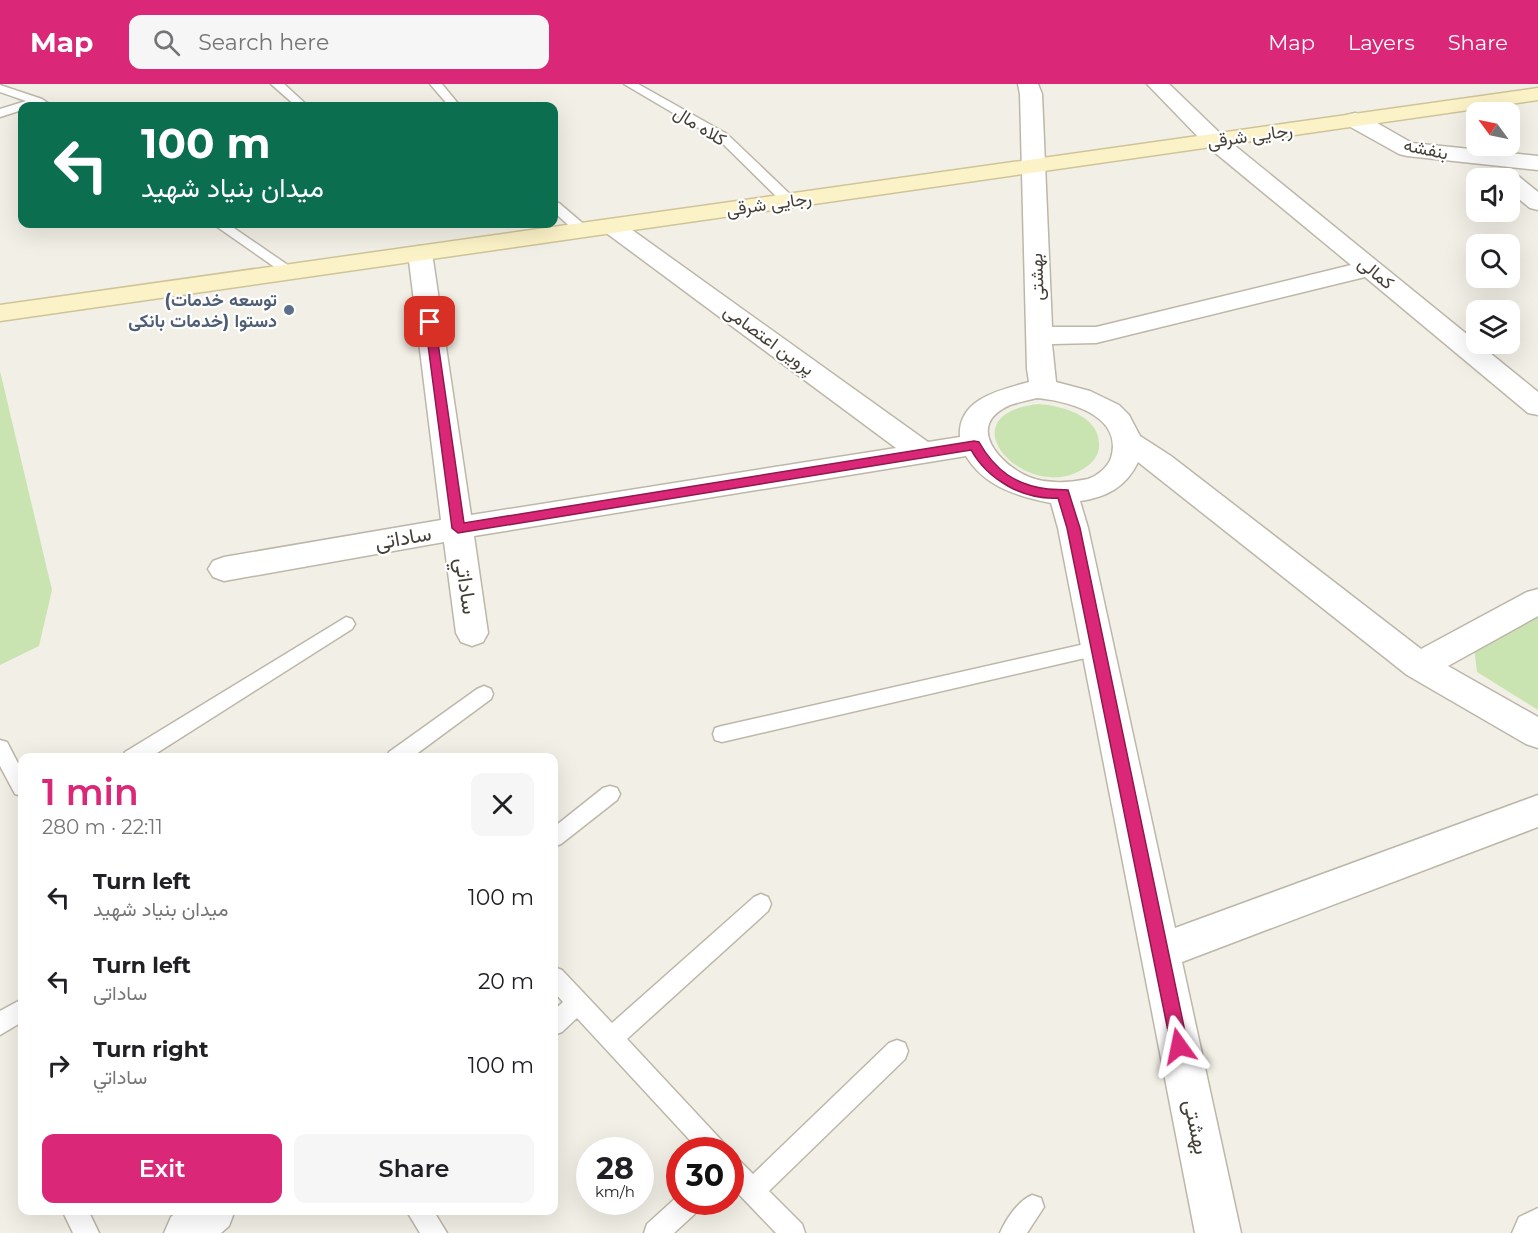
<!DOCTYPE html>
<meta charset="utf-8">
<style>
:root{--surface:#fff;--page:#f6f6f6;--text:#202124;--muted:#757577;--accent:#db2777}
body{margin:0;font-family:Montserrat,Vazirmatn,sans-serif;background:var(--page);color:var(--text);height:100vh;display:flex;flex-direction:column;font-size:22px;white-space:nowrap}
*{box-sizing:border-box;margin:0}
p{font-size:20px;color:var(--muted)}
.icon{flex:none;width:33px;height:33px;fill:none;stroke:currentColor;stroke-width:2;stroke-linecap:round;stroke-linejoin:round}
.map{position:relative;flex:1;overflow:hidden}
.details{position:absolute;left:18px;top:669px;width:540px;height:462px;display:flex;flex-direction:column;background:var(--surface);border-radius:12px;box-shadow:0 6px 24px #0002}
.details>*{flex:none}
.top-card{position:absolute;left:18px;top:18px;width:540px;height:126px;border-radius:12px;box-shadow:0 6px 24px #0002;background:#0b6e4f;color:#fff;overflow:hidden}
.needle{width:39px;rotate:303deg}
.controls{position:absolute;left:1466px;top:18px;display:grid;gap:12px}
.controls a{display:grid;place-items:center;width:54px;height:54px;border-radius:12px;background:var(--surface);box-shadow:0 6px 24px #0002;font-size:30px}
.speed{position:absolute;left:576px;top:1053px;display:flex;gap:12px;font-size:30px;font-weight:700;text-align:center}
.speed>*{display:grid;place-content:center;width:78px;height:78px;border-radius:50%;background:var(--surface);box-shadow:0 6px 24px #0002;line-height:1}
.speed small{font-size:15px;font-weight:400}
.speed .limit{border:9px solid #d22;background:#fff;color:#111}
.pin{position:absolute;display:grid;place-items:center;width:51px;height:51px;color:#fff;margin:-26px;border-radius:12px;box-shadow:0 3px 9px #0006}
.me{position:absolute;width:66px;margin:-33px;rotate:348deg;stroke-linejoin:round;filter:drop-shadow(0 0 4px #0008)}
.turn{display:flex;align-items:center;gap:21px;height:126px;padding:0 24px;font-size:27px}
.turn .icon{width:78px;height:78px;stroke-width:2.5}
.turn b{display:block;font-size:42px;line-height:51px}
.round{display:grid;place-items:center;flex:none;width:63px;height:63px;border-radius:12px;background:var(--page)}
.overview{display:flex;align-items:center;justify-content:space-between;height:102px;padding:0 24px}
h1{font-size:36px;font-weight:600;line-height:45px;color:var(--accent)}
.primary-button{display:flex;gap:12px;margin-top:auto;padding:12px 24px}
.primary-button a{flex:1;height:69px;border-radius:12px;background:var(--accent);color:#fff;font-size:24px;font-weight:600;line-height:69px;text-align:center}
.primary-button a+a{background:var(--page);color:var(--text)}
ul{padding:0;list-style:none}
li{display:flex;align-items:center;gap:18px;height:84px;padding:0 24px}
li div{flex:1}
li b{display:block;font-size:22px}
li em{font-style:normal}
header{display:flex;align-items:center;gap:36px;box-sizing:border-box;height:84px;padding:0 30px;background:var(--accent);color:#fff}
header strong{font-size:28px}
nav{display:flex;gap:33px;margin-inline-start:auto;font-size:21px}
.search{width:420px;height:54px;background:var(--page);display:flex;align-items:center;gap:15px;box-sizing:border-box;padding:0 21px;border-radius:12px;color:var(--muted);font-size:22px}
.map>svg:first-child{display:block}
.green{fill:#cae4b1}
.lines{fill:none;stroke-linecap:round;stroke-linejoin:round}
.lane-casing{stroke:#bdb7a9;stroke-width:3}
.street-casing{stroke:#bdb7a9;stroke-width:3}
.secondary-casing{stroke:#cfc498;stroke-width:3}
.lane{fill:#fff;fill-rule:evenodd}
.street{fill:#fff;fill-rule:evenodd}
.secondary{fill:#fbf2c7;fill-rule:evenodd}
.route{fill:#db2777;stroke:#8e194d;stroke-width:1.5}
.service-dot{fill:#5c6f8a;stroke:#fff;stroke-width:2}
.labels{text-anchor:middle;stroke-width:4.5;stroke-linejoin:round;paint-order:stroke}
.far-street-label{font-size:18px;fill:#443f36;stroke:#fff}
.far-service-label{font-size:18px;font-weight:bold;fill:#4e5e75;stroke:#fff;text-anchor:end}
.street-label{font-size:21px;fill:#443f36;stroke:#fff}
</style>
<header>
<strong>Map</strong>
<div class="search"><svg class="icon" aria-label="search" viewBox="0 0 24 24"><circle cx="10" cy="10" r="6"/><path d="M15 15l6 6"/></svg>Search here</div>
<nav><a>Map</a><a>Layers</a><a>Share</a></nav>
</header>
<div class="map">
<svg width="1538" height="1149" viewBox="0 0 1538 1149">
<rect width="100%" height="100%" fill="#f2efe6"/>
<path class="green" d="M 0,287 L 52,506 L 39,562 L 0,581 Z
M 1039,320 C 1062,322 1098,331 1099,359 C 1100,371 1093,379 1083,385 C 1026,421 942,330 1039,320 Z
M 1538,531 L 1538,626 L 1477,588 L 1474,564 Z"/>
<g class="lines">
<defs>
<path id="lane" d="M 271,0 L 284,0 L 308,22 L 296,22 Z
M 430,0 L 442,0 L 460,22 L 449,22 Z
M 624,0 L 638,0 L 727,50 L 794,114 L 795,117 L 794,120 L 784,120 L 719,56 Z
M 0,1 L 42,15 L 52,22 L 22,22 L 22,26 L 0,33 L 0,25 L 26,17 L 0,8 Z
M 554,118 L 559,119 L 587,143 L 589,146 L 587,149 L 577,149 L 554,128 Z
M 213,140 L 228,140 L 298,188 L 296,191 L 286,191 Z
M 346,533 L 352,535 L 355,540 L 352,545 L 149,674 L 123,674 L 125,668 Z
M 1098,557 L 1104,559 L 1107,564 L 1104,569 L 1098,571 L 722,658 L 715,656 L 713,650 L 715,644 L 722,642 Z
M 484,602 L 491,605 L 493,610 L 491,615 L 411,674 L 387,674 L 389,668 L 477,605 Z
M 0,656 L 7,658 L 22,687 L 22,712 L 15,710 L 0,682 Z
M 610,702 L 617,704 L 620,710 L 617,716 L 561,760 L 554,763 L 554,743 L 603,704 Z
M 761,810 L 768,813 L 771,820 L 768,827 L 627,955 L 723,1058 L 727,1066 L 699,1066 L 577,934 L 562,948 L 554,951 L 554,926 L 563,918 L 554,908 L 554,883 L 562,886 L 612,939 L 754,813 Z
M 22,915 L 22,938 L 0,951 L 0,927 Z
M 897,956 L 905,959 L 908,967 L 905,975 L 769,1107 L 802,1140 L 805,1149 L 776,1149 L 730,1101 L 730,1071 L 738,1075 L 753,1090 L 889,959 Z
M 680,1110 L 680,1118 L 701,1118 L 698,1127 L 674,1149 L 644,1149 L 647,1140 Z
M 1032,1111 L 1041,1114 L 1044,1123 L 1027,1149 L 1000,1149 C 1006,1135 1018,1117 1032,1111 Z
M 62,1126 L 88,1126 L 99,1149 L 73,1149 Z
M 406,1126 L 433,1126 L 447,1149 L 420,1149 Z"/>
<path id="street" d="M 1018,0 L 1038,0 L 1042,10 L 1052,243 L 1096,243 L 1351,181 L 1207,62 L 1147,0 L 1169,0 L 1223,52 L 1538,308 L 1538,331 L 1528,329 L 1365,193 L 1096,259 L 1052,260 L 1056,298 L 1090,307 L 1119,321 L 1129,331 L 1140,352 L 1171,372 L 1421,565 L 1527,508 L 1538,505 L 1538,532 L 1448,582 L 1538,633 L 1538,664 L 1526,660 L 1407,591 L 1138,378 C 1126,403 1107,413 1080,417 L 1088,444 L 1175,844 L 1538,711 L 1538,743 L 1182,878 L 1241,1149 L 1195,1149 L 1058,444 L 1051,419 C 1017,412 985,403 966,372 L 474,452 L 488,549 L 483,558 L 472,562 L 461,558 L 456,549 L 444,458 L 224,497 L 213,493 L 208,485 L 213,477 L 224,473 L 441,436 L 408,169 L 411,164 L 420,162 L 429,164 L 432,169 L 471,431 L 896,364 L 605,148 L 601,143 L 605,138 L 613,136 L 621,138 L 928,358 L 960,353 C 957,315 1000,306 1029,298 L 1027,285 L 1020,10 ZM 1037,314 C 1068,317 1124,331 1111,374 C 1108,383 1097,392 1088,395 C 1070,399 1046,400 1029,393 C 999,380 964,341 1010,321 C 1019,318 1028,316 1037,314 Z
M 1355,29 L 1363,31 L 1412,59 L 1538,72 L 1538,86 L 1407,72 L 1399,70 L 1347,41 L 1344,36 L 1347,31 Z
M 1509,89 L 1517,91 L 1538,108 L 1538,126 L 1530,124 L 1509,107 L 1509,94 L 1499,94 L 1501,91 Z
M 1538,1124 L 1538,1149 L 1512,1149 L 1519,1133 Z
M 179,1126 L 235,1126 L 229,1142 L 221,1149 L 164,1149 L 171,1133 Z"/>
<path id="secondary" d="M 1538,4 L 1538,16 L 0,237 L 0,221 Z"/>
</defs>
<use href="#lane" class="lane-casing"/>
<use href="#street" class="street-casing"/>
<use href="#secondary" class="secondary-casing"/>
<use href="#lane" class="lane"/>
<use href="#street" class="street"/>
<use href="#secondary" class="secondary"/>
</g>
<path class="route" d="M 430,235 L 435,238 L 464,439 L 974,357 L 979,358 C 995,386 1015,401 1048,405 C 1055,406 1061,405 1068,406 L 1080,444 L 1188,962 L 1185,968 L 1179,970 L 1173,968 L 1171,962 L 1067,444 L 1058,414 C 1023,416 988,396 971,366 L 458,449 L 452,444 L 425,238 Z"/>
<circle class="service-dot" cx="289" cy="226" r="6"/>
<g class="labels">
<g class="far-street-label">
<text transform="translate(700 42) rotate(32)" y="6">کلاه مال</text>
<text transform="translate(1250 52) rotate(-8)" y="6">رجایی شرقی</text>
<text transform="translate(1426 65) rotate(12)" y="6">بنفشه</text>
<text transform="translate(769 120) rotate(-8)" y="6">رجایی شرقی</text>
<text transform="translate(1376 189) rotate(39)" y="6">کمالی</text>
<text transform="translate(1037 193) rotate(-92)" y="6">بهشتی</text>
<text transform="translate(769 256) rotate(36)" y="6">پروین اعتصامی</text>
</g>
<g class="far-service-label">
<text x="277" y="222">(توسعه خدمات<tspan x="277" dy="21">دستوا (خدمات بانکی</tspan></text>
</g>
<g class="street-label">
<text transform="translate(403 454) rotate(-10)" y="7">ساداتی</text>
<text transform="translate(466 502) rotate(82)" y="7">ساداتي</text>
<text transform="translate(1196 1043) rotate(78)" y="7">بهشتی</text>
</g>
</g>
</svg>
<div class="controls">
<a><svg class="needle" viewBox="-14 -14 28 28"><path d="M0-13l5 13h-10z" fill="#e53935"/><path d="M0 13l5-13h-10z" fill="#757577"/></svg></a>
<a><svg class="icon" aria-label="sound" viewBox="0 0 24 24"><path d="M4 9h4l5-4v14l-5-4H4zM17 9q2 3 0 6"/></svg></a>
<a><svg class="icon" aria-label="search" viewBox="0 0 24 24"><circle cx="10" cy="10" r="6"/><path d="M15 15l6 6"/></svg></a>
<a><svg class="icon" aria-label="layers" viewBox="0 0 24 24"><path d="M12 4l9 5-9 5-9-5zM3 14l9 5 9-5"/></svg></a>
</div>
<div class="speed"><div>28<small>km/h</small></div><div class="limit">30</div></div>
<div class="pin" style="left:430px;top:238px;background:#d93025"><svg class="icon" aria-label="arrive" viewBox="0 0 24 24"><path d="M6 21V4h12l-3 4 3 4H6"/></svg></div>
<svg class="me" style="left:1179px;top:962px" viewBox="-20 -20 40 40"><path d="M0-17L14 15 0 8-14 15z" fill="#db2777" stroke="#fff" stroke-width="4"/></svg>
<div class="top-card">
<div class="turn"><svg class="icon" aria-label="left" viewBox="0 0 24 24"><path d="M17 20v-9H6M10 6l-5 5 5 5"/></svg><div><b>100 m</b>میدان بنیاد شهید</div></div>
</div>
<section class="details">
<div class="overview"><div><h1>1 min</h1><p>280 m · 22:11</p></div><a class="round"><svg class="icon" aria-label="close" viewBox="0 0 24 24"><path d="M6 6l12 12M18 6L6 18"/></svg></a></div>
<ul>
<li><svg class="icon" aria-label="left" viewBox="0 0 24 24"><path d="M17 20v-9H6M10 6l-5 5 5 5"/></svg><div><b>Turn left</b><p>میدان بنیاد شهید</p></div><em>100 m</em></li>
<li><svg class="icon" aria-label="left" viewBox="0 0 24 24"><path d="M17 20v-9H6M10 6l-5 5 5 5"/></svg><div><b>Turn left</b><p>ساداتی</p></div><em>20 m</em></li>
<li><svg class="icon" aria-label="right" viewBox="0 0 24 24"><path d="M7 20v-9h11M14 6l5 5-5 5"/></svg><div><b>Turn right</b><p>ساداتي</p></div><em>100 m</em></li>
</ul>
<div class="primary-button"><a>Exit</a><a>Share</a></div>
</section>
</div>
